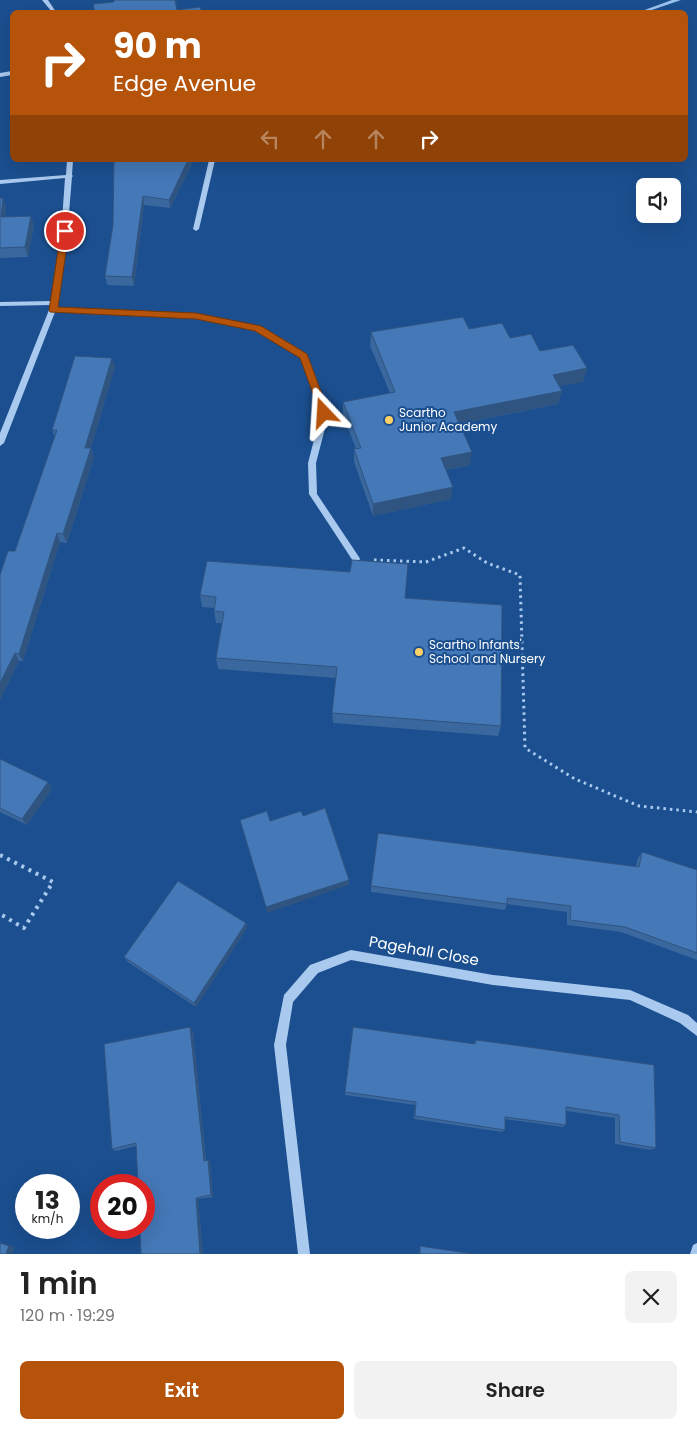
<!DOCTYPE html>
<meta charset="utf-8">
<style>
:root{--surface:#fff;--page:#f2f2f2;--text:#222;--muted:#767676;--accent:#b45309}
body{margin:0;font-family:Poppins,sans-serif;background:var(--page);color:var(--text);height:100vh;display:flex;flex-direction:column;font-size:19px;white-space:nowrap}
*{box-sizing:border-box;margin:0}
p{font-size:16px;color:var(--muted)}
.icon{flex:none;width:28px;height:28px;fill:none;stroke:currentColor;stroke-width:2;stroke-linecap:round;stroke-linejoin:round}
.map{position:relative;height:1254px;overflow:hidden}
.panel{display:flex;flex-direction:column;background:var(--surface);flex:1}
.panel>*{flex:none}
.banner{position:absolute;left:10px;top:10px;width:678px;height:152px;border-radius:8px;box-shadow:0 5px 20px #0002;background:#b45309;color:#fff;overflow:hidden}
.buttons{position:absolute;left:636px;top:178px;display:grid;gap:10px}
.buttons a{display:grid;place-items:center;width:45px;height:45px;border-radius:8px;background:var(--surface);box-shadow:0 5px 20px #0002;font-size:25px}
.speed{position:absolute;left:15px;top:1174px;display:flex;gap:10px;font-size:25px;font-weight:700;text-align:center}
.speed>*{display:grid;place-content:center;width:65px;height:65px;border-radius:50%;background:var(--surface);box-shadow:0 5px 20px #0002;line-height:1}
.speed small{font-size:12px;font-weight:400}
.speed .limit{border:8px solid #d22;background:#fff;color:#111}
.pin{position:absolute;display:grid;place-items:center;width:42px;height:42px;color:#fff;margin:-21px;border:2px solid #fff;border-radius:50%;box-shadow:0 1px 5px #0007}
.me{position:absolute;width:55px;margin:-28px;rotate:340deg;stroke-linejoin:round;filter:drop-shadow(0 0 4px #0008)}
.turn{display:flex;align-items:center;gap:18px;height:105px;padding:0 20px;font-size:22px}
.turn .icon{width:65px;height:65px;stroke-width:2.5}
.turn b{display:block;font-size:35px;line-height:42px}
.lanes{display:flex;align-items:center;height:48px;padding:0 20px;background:#0003;justify-content:center;gap:25px;direction:ltr}
.lanes .off{opacity:.35}
.round{display:grid;place-items:center;flex:none;width:52px;height:52px;border-radius:8px;background:var(--page)}
.head{display:flex;align-items:center;justify-content:space-between;height:85px;padding:0 20px}
h1{font-size:30px;font-weight:600;line-height:38px}
.primary-button{display:flex;gap:10px;margin-top:auto;padding:10px 20px}
.primary-button a{flex:1;height:58px;border-radius:8px;background:var(--accent);color:#fff;font-size:20px;font-weight:600;line-height:58px;text-align:center}
.primary-button a+a{background:var(--page);color:var(--text)}
.map>svg:first-child{display:block}
.lines{fill:none;stroke-linecap:round;stroke-linejoin:round}
.stream{fill:#9cc4f0;fill-rule:evenodd}
.path-far1{stroke:#a9c9ee;stroke-width:3;stroke-dasharray:2.5 4;stroke-linecap:butt}
.path{stroke:#a9c9ee;stroke-width:4;stroke-dasharray:3 5;stroke-linecap:butt}
.minor{fill:#a9c9ee;fill-rule:evenodd}
.wall{fill:#3a679d}
.shaded-wall{fill:#305480}
.building{fill:#4478b7;stroke:#305480}
.route{fill:#b45309;stroke:#753606}
.poi-dot{fill:#ffd166;stroke:#1b4f8f;stroke-width:2}
.labels{text-anchor:middle;stroke-width:4;stroke-linejoin:round;paint-order:stroke}
.poi-label{font-size:12px;fill:#fff;stroke:#1b4f8f;text-anchor:start}
.near-street-label{font-size:15px;fill:#fff;stroke:#1b4f8f}
</style>
<div class="map">
<svg width="697" height="1254" viewBox="0 0 697 1254">
<rect width="100%" height="100%" fill="#1b4f8f"/>
<g class="lines">
<path class="stream" d="M 672,0 L 681,0 L 646,12 L 639,12 Z"/>
<path class="path-far1" d="M 374,560 L 426,562 L 464,548 L 487,563 L 520,575 L 525,748 L 575,779 L 639,806 L 697,812"/>
<path class="path" d="M 0,855 L 53,882 L 24,928 L 0,914"/>
<path class="minor" d="M 42,0 L 48,0 L 56,12 L 52,12 Z
M 12,71 L 12,75 L 0,77 L 0,73 Z
M 67,160 L 73,160 L 72,175 L 73,176 L 72,177 L 66,249 L 57,308 L 196,314 L 259,326 L 307,354 L 329,413 L 316,463 L 317,494 L 359,557 L 360,559 L 359,561 L 353,561 L 309,494 L 308,463 L 321,413 L 301,357 L 255,330 L 196,318 L 55,312 L 4,443 L 0,446 L 0,433 L 51,305 L 0,306 L 0,302 L 52,301 L 60,249 L 65,178 L 0,184 L 0,180 L 66,175 Z
M 209,160 L 215,160 L 199,229 L 196,231 L 193,229 Z
M 351,950 L 493,975 L 630,990 L 688,1015 L 697,1023 L 697,1036 L 680,1023 L 630,1000 L 493,985 L 351,960 L 318,973 L 293,1002 L 286,1045 L 310,1254 L 298,1254 L 274,1045 L 284,995 L 310,965 Z
M 697,1243 L 697,1254 L 690,1254 L 693,1245 Z"/>
</g>
<path class="wall" d="M 114,160 L 194,160 L 170,208 L 144,205 L 134,286 L 107,285 L 105,276 L 113,225 Z
M 0,198 L 6,208 L 5,217 L 34,225 L 28,257 L 0,258 Z
M 469,329 L 510,338 L 540,351 L 587,368 L 583,382 L 559,386 L 562,391 L 558,404 L 460,424 L 470,465 L 446,470 L 451,499 L 373,516 L 354,462 L 354,449 L 356,449 L 343,415 L 343,402 L 390,393 L 370,346 L 371,332 Z
M 115,367 L 91,448 L 94,457 L 67,543 L 60,542 L 23,661 L 19,661 L 0,700 L 15,551 L 55,438 L 52,430 Z
M 200,595 L 405,598 L 501,726 L 498,736 L 333,723 L 332,713 L 336,678 L 218,669 L 216,658 L 222,623 L 216,623 L 214,611 L 214,608 L 202,607 Z
M 0,759 L 48,782 L 52,789 L 27,825 L 0,812 Z
M 642,852 L 697,870 L 697,960 L 621,932 L 567,925 L 567,912 L 507,904 L 505,910 L 371,892 L 371,886 L 636,866 L 638,858 Z
M 246,923 L 247,928 L 196,1007 L 128,962 L 124,957 Z
M 190,1027 L 193,1031 L 206,1160 L 208,1160 L 210,1162 L 213,1197 L 198,1199 L 203,1254 L 136,1146 L 116,1151 L 112,1149 Z
M 476,1040 L 654,1065 L 656,1148 L 651,1150 L 615,1144 L 615,1118 L 566,1111 L 566,1125 L 563,1127 L 505,1119 L 505,1130 L 502,1132 L 414,1119 L 415,1105 L 345,1095 L 345,1092 L 474,1043 Z"/>
<path class="shaded-wall" d="M 188,160 L 194,160 L 170,208 L 169,200 Z
M 143,196 L 144,205 L 134,286 L 132,277 Z
M 3,198 L 6,208 L 4,226 L 1,217 Z
M 31,216 L 34,225 L 28,257 L 25,247 Z
M 112,358 L 115,367 L 91,448 L 94,457 L 67,543 L 63,534 L 85,448 Z
M 587,368 L 583,382 L 550,388 L 553,375 Z
M 562,391 L 558,404 L 453,425 L 454,412 Z
M 472,452 L 470,465 L 439,471 L 441,458 Z
M 453,487 L 451,499 L 373,516 L 373,504 Z
M 57,533 L 60,542 L 23,661 L 19,654 Z
M 15,653 L 19,661 L 0,700 L 0,683 Z
M 48,782 L 52,789 L 27,825 L 22,819 Z
M 349,880 L 349,885 L 267,913 L 266,907 Z
M 246,923 L 247,928 L 196,1007 L 194,1003 Z
M 190,1027 L 193,1031 L 206,1163 L 204,1161 Z
M 208,1160 L 210,1162 L 213,1197 L 211,1195 Z
M 196,1198 L 198,1199 L 203,1254 L 200,1254 Z
M 0,1242 L 15,1247 L 12,1254 L 13,1254 L 6,1253 L 0,1243 Z"/>
<path class="building" d="M 114,0 L 175,0 L 177,10 L 200,7 L 202,12 L 95,12 L 93,4 L 114,2 Z
M 114,160 L 188,160 L 169,200 L 143,196 L 132,277 L 105,276 L 113,225 Z
M 0,198 L 3,198 L 1,217 L 31,216 L 25,247 L 0,248 Z
M 463,317 L 469,329 L 502,323 L 510,338 L 531,334 L 540,351 L 573,345 L 587,368 L 553,375 L 562,391 L 454,412 L 472,452 L 441,458 L 453,487 L 373,504 L 354,449 L 361,448 L 343,402 L 395,392 L 371,332 Z
M 75,356 L 112,358 L 85,448 L 91,448 L 63,534 L 57,533 L 19,654 L 15,653 L 0,683 L 0,575 L 8,551 L 15,551 L 57,430 L 52,430 Z
M 352,560 L 408,564 L 405,598 L 502,605 L 501,726 L 332,713 L 337,667 L 216,658 L 224,612 L 214,611 L 216,597 L 200,595 L 207,561 L 350,572 Z
M 0,759 L 48,782 L 22,819 L 0,808 Z
M 325,808 L 349,880 L 266,907 L 240,820 L 267,811 L 270,821 L 301,811 L 303,816 Z
M 378,833 L 639,867 L 642,852 L 697,870 L 697,953 L 625,927 L 570,920 L 571,906 L 507,898 L 507,904 L 371,886 Z
M 178,881 L 246,923 L 194,1003 L 124,957 Z
M 190,1027 L 204,1161 L 208,1160 L 211,1195 L 196,1198 L 200,1254 L 141,1254 L 140,1228 L 144,1228 L 144,1185 L 138,1185 L 136,1143 L 112,1149 L 104,1044 Z
M 353,1027 L 475,1044 L 476,1040 L 521,1046 L 654,1065 L 656,1148 L 620,1142 L 619,1115 L 566,1107 L 566,1125 L 505,1117 L 505,1130 L 415,1116 L 416,1102 L 345,1092 Z
M 0,1243 L 9,1246 L 6,1253 L 7,1254 L 0,1254 Z
M 420,1246 L 473,1254 L 420,1254 Z"/>
<path class="route" d="M 65,228 L 69,231 L 58,307 L 196,313 L 261,326 L 307,354 L 329,413 L 328,416 L 324,417 L 320,413 L 300,358 L 255,331 L 196,319 L 50,312 L 49,310 L 61,231 Z"/>
<g class="poi-dot">
<circle cx="389" cy="420" r="5"/>
<circle cx="419" cy="652" r="5"/>
</g>
<g class="labels">
<g class="poi-label">
<text x="399" y="417">Scartho<tspan x="399" dy="14">Junior Academy</tspan></text>
<text x="429" y="649">Scartho Infants'<tspan x="429" dy="14">School and Nursery</tspan></text>
</g>
<g class="near-street-label">
<text transform="translate(424 951) rotate(10)" y="5">Pagehall Close</text>
</g>
</g>
</svg>
<div class="buttons">
<a><svg class="icon" aria-label="sound" viewBox="0 0 24 24"><path d="M4 9h4l5-4v14l-5-4H4zM17 9q2 3 0 6"/></svg></a>
</div>
<div class="speed"><div>13<small>km/h</small></div><div class="limit">20</div></div>
<div class="pin" style="left:65px;top:231px;background:#d93025"><svg class="icon" aria-label="arrive" viewBox="0 0 24 24"><path d="M6 21V4h12l-3 4 3 4H6"/></svg></div>
<svg class="me" style="left:324px;top:413px" viewBox="-20 -20 40 40"><path d="M0-17L14 15 0 8-14 15z" fill="#b45309" stroke="#fff" stroke-width="4"/></svg>
<div class="banner">
<div class="turn"><svg class="icon" aria-label="right" viewBox="0 0 24 24"><path d="M7 20v-9h11M14 6l5 5-5 5"/></svg><div><b>90 m</b>Edge Avenue</div></div>
<div class="lanes"><svg class="icon off" aria-label="left" viewBox="0 0 24 24"><path d="M17 20v-9H6M10 6l-5 5 5 5"/></svg><svg class="icon off" aria-label="ahead" viewBox="0 0 24 24"><path d="M12 20V5M6 11l6-6 6 6"/></svg><svg class="icon off" aria-label="ahead" viewBox="0 0 24 24"><path d="M12 20V5M6 11l6-6 6 6"/></svg><svg class="icon" aria-label="right" viewBox="0 0 24 24"><path d="M7 20v-9h11M14 6l5 5-5 5"/></svg></div>
</div>
</div>
<section class="panel">
<div class="head"><div><h1>1 min</h1><p>120 m · 19:29</p></div><a class="round"><svg class="icon" aria-label="close" viewBox="0 0 24 24"><path d="M6 6l12 12M18 6L6 18"/></svg></a></div>
<div class="primary-button"><a>Exit</a><a>Share</a></div>
</section>
